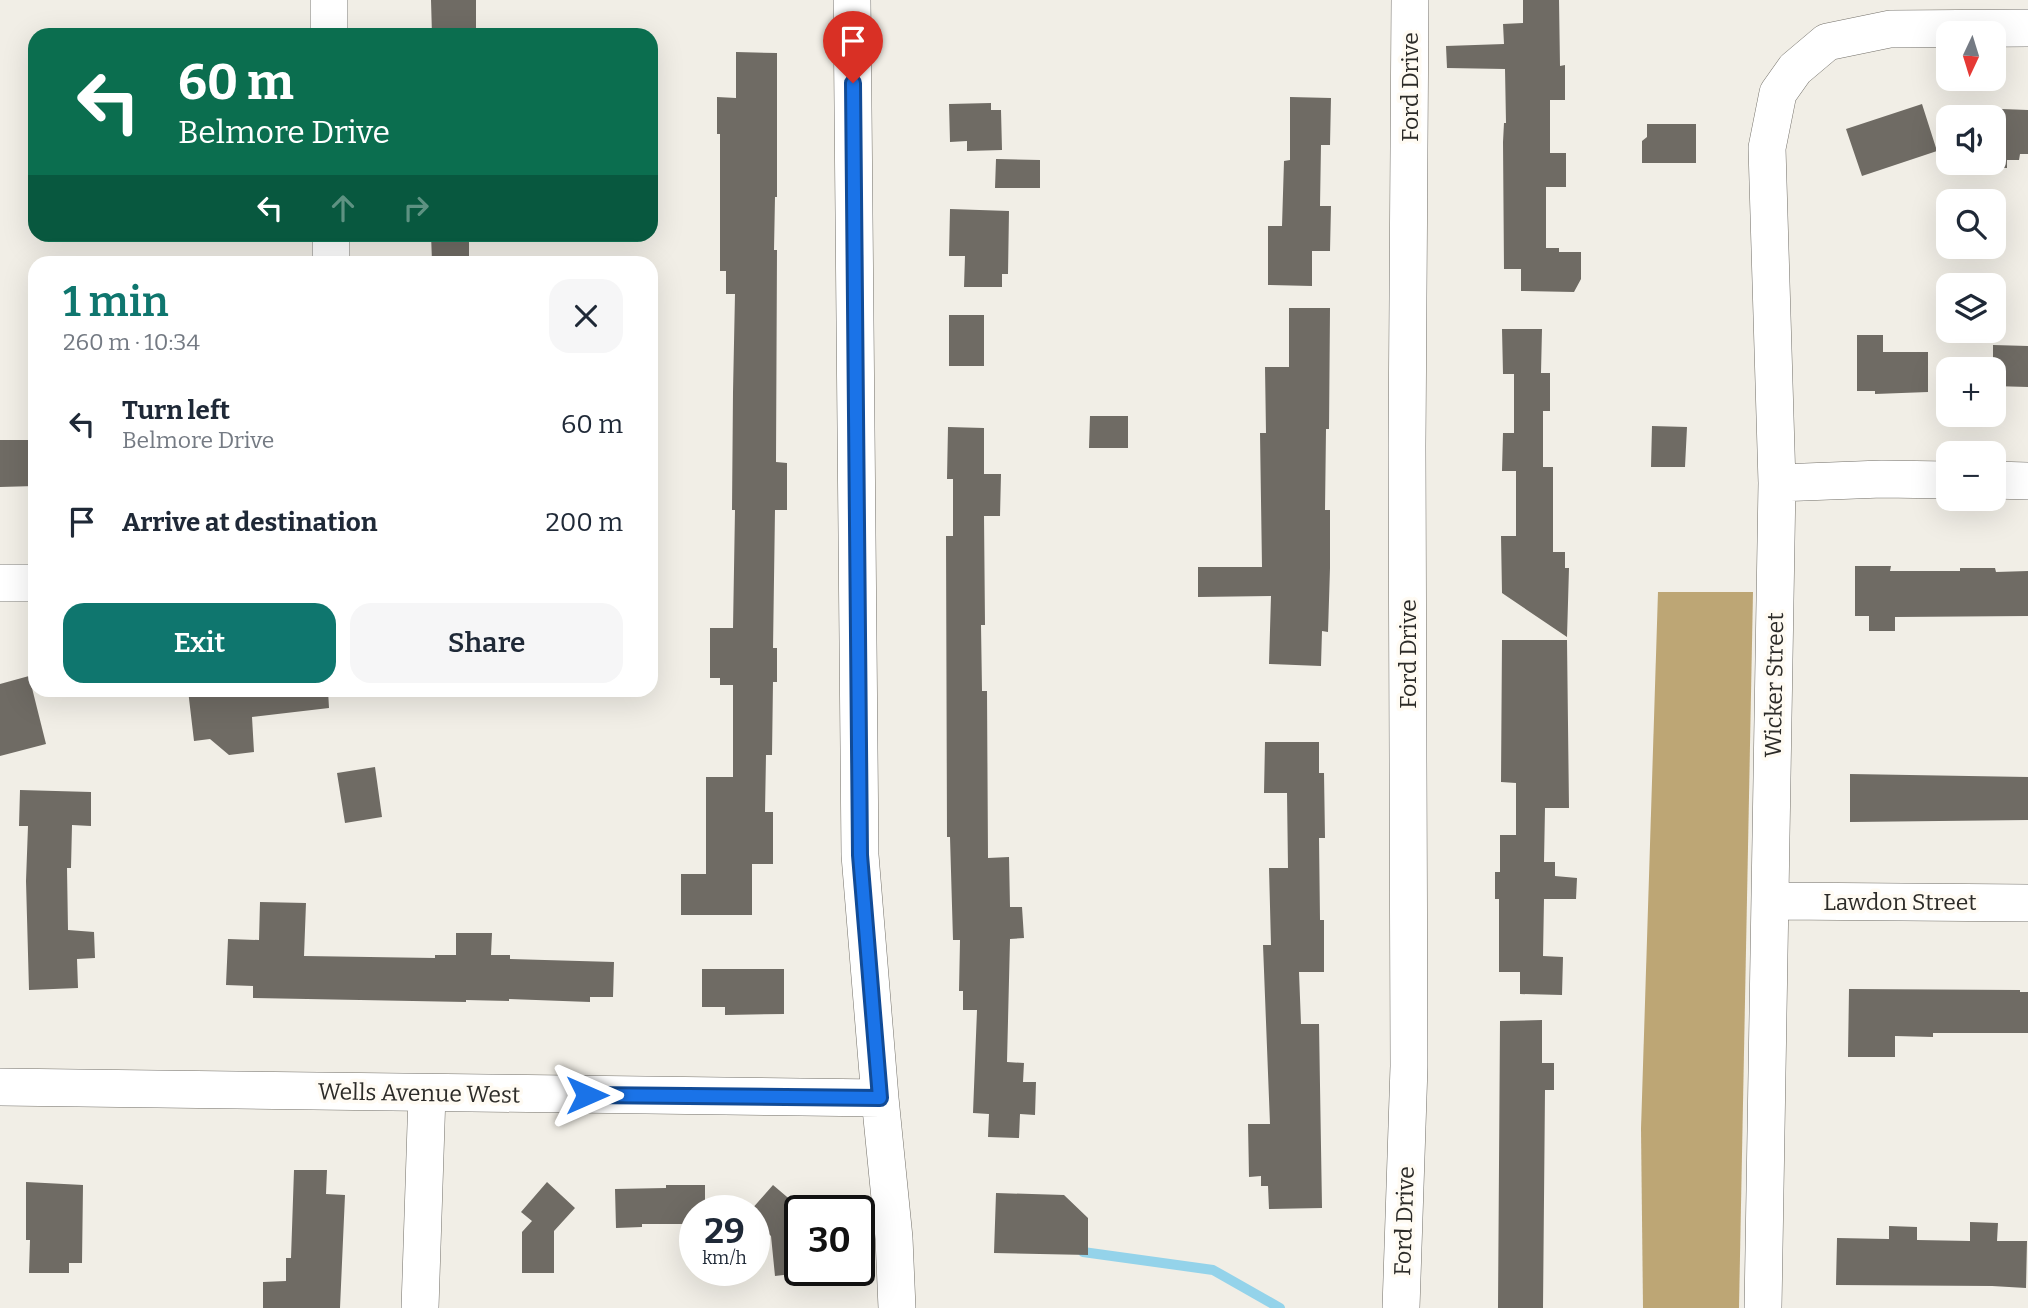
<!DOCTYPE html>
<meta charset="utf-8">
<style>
:root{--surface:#fff;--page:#f6f6f7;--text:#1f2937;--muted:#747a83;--accent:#0f766e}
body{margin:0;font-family:Bitter,serif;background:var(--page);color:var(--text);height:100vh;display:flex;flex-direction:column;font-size:26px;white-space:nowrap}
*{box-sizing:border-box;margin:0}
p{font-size:23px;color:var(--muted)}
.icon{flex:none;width:38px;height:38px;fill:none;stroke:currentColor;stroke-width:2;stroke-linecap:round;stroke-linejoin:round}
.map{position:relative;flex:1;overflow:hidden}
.side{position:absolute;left:28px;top:256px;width:630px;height:441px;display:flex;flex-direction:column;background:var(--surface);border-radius:21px;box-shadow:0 7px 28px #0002}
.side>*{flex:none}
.guide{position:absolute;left:28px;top:28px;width:630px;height:214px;border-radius:21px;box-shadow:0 7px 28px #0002;background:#0b6e4f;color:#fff;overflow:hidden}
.needle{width:46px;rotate:184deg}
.buttons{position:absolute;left:1936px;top:21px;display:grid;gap:14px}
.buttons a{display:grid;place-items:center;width:70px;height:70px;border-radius:14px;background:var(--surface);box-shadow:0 7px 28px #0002;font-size:35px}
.speed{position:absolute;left:679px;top:1195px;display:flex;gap:14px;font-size:35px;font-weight:700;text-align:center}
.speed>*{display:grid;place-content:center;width:91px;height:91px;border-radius:50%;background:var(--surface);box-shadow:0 7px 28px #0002;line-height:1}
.speed small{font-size:18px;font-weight:400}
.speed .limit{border:4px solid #111;border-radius:10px;background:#fff;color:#111}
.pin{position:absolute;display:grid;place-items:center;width:60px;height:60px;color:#fff;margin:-72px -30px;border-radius:50% 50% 50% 0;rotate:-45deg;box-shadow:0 0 7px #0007}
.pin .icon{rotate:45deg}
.me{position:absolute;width:77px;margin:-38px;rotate:90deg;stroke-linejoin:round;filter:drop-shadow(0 0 5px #0008)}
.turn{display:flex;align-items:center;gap:24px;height:147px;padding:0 35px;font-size:32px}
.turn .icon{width:91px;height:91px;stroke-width:2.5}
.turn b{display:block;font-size:49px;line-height:60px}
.lanes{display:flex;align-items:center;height:66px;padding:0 35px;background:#0003;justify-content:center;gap:35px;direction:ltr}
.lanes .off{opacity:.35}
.round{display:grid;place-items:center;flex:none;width:74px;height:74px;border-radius:21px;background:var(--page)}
.head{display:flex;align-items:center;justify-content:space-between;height:119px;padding:0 35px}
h1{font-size:42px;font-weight:600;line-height:52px;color:var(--accent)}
.action{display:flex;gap:14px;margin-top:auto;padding:14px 35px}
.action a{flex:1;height:80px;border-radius:21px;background:var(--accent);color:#fff;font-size:28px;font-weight:600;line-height:80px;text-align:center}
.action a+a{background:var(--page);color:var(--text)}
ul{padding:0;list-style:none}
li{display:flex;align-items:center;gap:21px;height:98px;padding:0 35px}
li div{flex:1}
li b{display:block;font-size:26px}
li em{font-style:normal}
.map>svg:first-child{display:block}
.forest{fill:#bda675}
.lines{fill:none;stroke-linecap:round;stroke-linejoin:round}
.stream{stroke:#94d3ea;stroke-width:10}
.building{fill:#6f6b64}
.street-casing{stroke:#737069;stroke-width:38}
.street{stroke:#fff;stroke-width:37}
.route-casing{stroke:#114b97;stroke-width:18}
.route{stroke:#1a73e8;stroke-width:12}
.labels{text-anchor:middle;stroke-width:7;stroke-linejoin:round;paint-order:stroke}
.street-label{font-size:23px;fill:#2c2b28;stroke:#fffbf3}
</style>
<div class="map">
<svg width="2028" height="1308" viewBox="0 0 2028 1308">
<rect width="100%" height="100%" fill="#f1eee6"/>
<path class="forest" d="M 1658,592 L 1753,592 L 1739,1308 L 1643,1308 L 1641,1129 Z"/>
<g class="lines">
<path class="stream" d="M 1083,1252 L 1213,1270 L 1280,1308"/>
</g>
<path class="building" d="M 431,0 L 476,0 L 476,35 L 432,35 Z
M 1523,0 L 1559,0 L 1560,66 L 1565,65 L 1565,100 L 1550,100 L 1550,153 L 1566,153 L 1566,187 L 1546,187 L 1546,248 L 1559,248 L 1559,252 L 1581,252 L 1581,279 L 1574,292 L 1521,291 L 1521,269 L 1504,269 L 1503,142 L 1504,123 L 1506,123 L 1505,69 L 1447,68 L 1446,46 L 1504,44 L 1503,24 L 1523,23 Z
M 736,52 L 777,53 L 777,197 L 775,197 L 774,250 L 777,250 L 776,462 L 787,463 L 787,510 L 775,510 L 773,648 L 777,648 L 777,682 L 773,682 L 772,755 L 766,755 L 765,812 L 773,812 L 773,864 L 752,864 L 752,915 L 681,915 L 681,874 L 706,874 L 706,777 L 733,777 L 733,685 L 720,685 L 720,678 L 710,678 L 710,628 L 733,628 L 735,510 L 732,510 L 733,392 L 735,294 L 726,294 L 726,271 L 720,271 L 720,134 L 717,134 L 717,97 L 736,98 Z
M 1290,97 L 1331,98 L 1330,145 L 1321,145 L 1320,206 L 1331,206 L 1330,251 L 1312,251 L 1312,286 L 1268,285 L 1268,226 L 1282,226 L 1284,161 L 1290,160 Z
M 991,103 L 991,110 L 1001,110 L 1002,150 L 967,151 L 967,141 L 950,142 L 949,104 Z
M 1922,104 L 1937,151 L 1862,176 L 1846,129 Z
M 1974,108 L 2028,110 L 2028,154 L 2020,154 L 2019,160 L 2007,160 L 2007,168 L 1971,167 L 1971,163 L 1993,163 L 1993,117 L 1973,117 Z
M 1647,124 L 1696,124 L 1696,163 L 1642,163 L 1642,141 L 1647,137 Z
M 996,159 L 1040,160 L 1040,188 L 995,188 Z
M 950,209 L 1009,211 L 1008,274 L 1002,274 L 1002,287 L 964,287 L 965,256 L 949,256 Z
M 431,234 L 469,234 L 469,262 L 432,262 Z
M 1289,308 L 1330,308 L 1329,429 L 1326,429 L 1325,510 L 1330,510 L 1330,568 L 1328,632 L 1322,631 L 1321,666 L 1269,664 L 1271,596 L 1198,597 L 1198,567 L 1262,567 L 1260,433 L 1266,433 L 1265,367 L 1289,367 Z
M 949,315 L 984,315 L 984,366 L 949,366 Z
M 1502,329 L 1542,329 L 1541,373 L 1550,373 L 1550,411 L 1543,411 L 1543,467 L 1553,467 L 1553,552 L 1565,552 L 1565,568 L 1569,568 L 1567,637 L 1502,593 L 1501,536 L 1516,536 L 1516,471 L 1502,471 L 1503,433 L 1514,433 L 1514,374 L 1503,374 Z
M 1857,335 L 1883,335 L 1883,352 L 1928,352 L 1928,392 L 1875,394 L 1875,391 L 1857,391 Z
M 1993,345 L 2028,346 L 2028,387 L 1993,386 Z
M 1090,416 L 1128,416 L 1128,448 L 1089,448 Z
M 1652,426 L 1687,427 L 1685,467 L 1651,467 Z
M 948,427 L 984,428 L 984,474 L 1001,474 L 1000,516 L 984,516 L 985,625 L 981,625 L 982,691 L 987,691 L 988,858 L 1009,857 L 1010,907 L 1022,907 L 1024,938 L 1010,939 L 1007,1062 L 1024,1063 L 1023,1082 L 1036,1082 L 1035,1115 L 1020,1114 L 1019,1138 L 988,1137 L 989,1114 L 973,1113 L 977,1010 L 963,1010 L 963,991 L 959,991 L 960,940 L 953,940 L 950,837 L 947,837 L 946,536 L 953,536 L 953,479 L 947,479 Z
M 0,440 L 35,440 L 35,486 L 0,487 Z
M 1855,566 L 1891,566 L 1890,571 L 1960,571 L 1960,568 L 1995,568 L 1996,572 L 2028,571 L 2028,616 L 1895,617 L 1895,631 L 1869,631 L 1869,616 L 1855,616 Z
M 1502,640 L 1567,640 L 1569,808 L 1545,808 L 1544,862 L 1555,862 L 1555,876 L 1577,878 L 1576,899 L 1544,899 L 1543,956 L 1563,957 L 1562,995 L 1520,994 L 1520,972 L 1499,972 L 1499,899 L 1495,899 L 1495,872 L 1500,872 L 1500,835 L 1516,835 L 1516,783 L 1501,782 Z
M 29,676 L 46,744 L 0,756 L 0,684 Z
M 188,690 L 328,690 L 329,708 L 252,717 L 254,752 L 229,755 L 210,739 L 194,741 Z
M 1265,742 L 1319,742 L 1319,773 L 1324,773 L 1325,838 L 1319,838 L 1320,920 L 1324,920 L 1324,972 L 1299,972 L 1301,1024 L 1319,1024 L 1322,1208 L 1269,1209 L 1268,1186 L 1261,1186 L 1261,1176 L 1249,1177 L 1248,1124 L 1270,1124 L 1263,945 L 1271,945 L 1269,868 L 1288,868 L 1287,793 L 1264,793 Z
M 375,767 L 382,817 L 345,823 L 337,773 Z
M 1850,774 L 2028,777 L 2028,820 L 1850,822 Z
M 20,790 L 91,792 L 91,826 L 72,825 L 71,868 L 67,868 L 68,930 L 94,932 L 95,958 L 77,959 L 78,988 L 29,990 L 26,881 L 28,826 L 19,826 Z
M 260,902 L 306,903 L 304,956 L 435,958 L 435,955 L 456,955 L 456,933 L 492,933 L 491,955 L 510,955 L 510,959 L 614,962 L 613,997 L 590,997 L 590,1002 L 509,999 L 509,1001 L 466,1000 L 466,1002 L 253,998 L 253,986 L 226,985 L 228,939 L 259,940 Z
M 702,969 L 784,969 L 784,1014 L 725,1015 L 725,1007 L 702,1007 Z
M 1849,989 L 2020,990 L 2020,992 L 2028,992 L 2028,1033 L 1933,1033 L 1933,1037 L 1895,1036 L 1895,1057 L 1848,1057 Z
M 1542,1020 L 1542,1063 L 1554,1063 L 1554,1090 L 1545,1090 L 1543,1308 L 1498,1308 L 1500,1021 Z
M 294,1170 L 327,1170 L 326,1194 L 345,1195 L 340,1308 L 263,1308 L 263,1282 L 286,1281 L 286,1258 L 291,1258 Z
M 26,1182 L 83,1185 L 82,1263 L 69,1263 L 69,1273 L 29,1273 L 30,1240 L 26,1240 Z
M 547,1182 L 575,1208 L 554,1231 L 554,1273 L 522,1273 L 522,1232 L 532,1221 L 521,1212 Z
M 666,1185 L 705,1185 L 705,1211 L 695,1211 L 695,1224 L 642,1224 L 642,1227 L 616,1228 L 615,1189 L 666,1188 Z
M 773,1185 L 800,1208 L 800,1273 L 775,1276 L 771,1236 L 754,1221 L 754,1211 L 750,1211 Z
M 996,1193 L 1064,1195 L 1088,1218 L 1088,1255 L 994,1253 Z
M 1970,1222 L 1998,1223 L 1997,1241 L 2027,1241 L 2026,1288 L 1992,1286 L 1836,1285 L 1837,1238 L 1889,1239 L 1889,1226 L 1917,1227 L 1917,1240 L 1970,1241 Z"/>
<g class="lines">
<defs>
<path id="street" d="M 329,0 L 329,35
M 852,0 L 860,855 L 880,1098 L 894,1238 L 897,1308
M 331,234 L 331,262
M 1993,480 L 2028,481
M 1777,483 L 1882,479 L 1948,480
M 0,583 L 35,583
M 1771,901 L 2028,903
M 0,1087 L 880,1098
M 420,1308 L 427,1094
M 1401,1308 L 1409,1066 L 1407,446 L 1410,0
M 1763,1308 L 1777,483 L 1767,148 L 1778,93 L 1795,69 L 1827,42 L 1890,29 L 2028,28"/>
</defs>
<use href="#street" class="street-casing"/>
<use href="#street" class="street"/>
</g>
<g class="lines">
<defs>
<path id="route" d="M 587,1095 L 880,1098 L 860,855 L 853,83"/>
</defs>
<use href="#route" class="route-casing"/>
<use href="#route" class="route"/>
</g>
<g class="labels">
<g class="street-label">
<text transform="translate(1410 87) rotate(-90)" y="8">Ford Drive</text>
<text transform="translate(1408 654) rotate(-90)" y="8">Ford Drive</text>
<text transform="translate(1774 685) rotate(-89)" y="8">Wicker Street</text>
<text x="1900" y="910">Lawdon Street</text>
<text transform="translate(419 1093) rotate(1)" y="8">Wells Avenue West</text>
<text transform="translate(1404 1221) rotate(-88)" y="8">Ford Drive</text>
</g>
</g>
</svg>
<div class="buttons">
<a><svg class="needle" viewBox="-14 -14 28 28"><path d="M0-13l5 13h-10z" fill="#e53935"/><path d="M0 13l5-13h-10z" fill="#747a83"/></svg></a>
<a><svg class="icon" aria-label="sound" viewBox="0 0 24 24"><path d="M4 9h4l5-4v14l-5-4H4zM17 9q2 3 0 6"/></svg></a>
<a><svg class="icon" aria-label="search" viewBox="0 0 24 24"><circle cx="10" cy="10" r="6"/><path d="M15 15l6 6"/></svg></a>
<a><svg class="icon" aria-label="layers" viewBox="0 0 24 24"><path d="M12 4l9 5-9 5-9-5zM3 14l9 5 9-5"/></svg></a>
<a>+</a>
<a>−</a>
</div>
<div class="speed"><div>29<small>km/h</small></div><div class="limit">30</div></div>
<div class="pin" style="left:853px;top:83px;background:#d93025"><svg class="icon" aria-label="arrive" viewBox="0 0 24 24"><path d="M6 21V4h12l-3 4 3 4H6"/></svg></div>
<svg class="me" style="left:587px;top:1095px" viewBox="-20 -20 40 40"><path d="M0-17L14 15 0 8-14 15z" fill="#1a73e8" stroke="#fff" stroke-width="4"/></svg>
<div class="guide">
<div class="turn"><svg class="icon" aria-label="left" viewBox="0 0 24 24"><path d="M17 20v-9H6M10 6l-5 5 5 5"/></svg><div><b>60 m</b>Belmore Drive</div></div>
<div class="lanes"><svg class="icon" aria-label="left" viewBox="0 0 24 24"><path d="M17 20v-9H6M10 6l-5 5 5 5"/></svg><svg class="icon off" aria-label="ahead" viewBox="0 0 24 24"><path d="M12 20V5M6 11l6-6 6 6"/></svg><svg class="icon off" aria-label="right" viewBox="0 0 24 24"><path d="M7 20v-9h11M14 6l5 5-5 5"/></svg></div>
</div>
<section class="side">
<div class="head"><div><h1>1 min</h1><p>260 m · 10:34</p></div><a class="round"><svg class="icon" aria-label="close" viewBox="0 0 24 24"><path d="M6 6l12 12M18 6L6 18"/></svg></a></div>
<ul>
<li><svg class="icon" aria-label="left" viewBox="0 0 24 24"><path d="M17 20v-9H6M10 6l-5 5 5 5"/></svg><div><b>Turn left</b><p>Belmore Drive</p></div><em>60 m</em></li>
<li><svg class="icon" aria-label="arrive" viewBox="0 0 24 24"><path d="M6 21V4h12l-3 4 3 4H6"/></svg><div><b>Arrive at destination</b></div><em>200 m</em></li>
</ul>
<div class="action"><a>Exit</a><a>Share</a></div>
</section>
</div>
